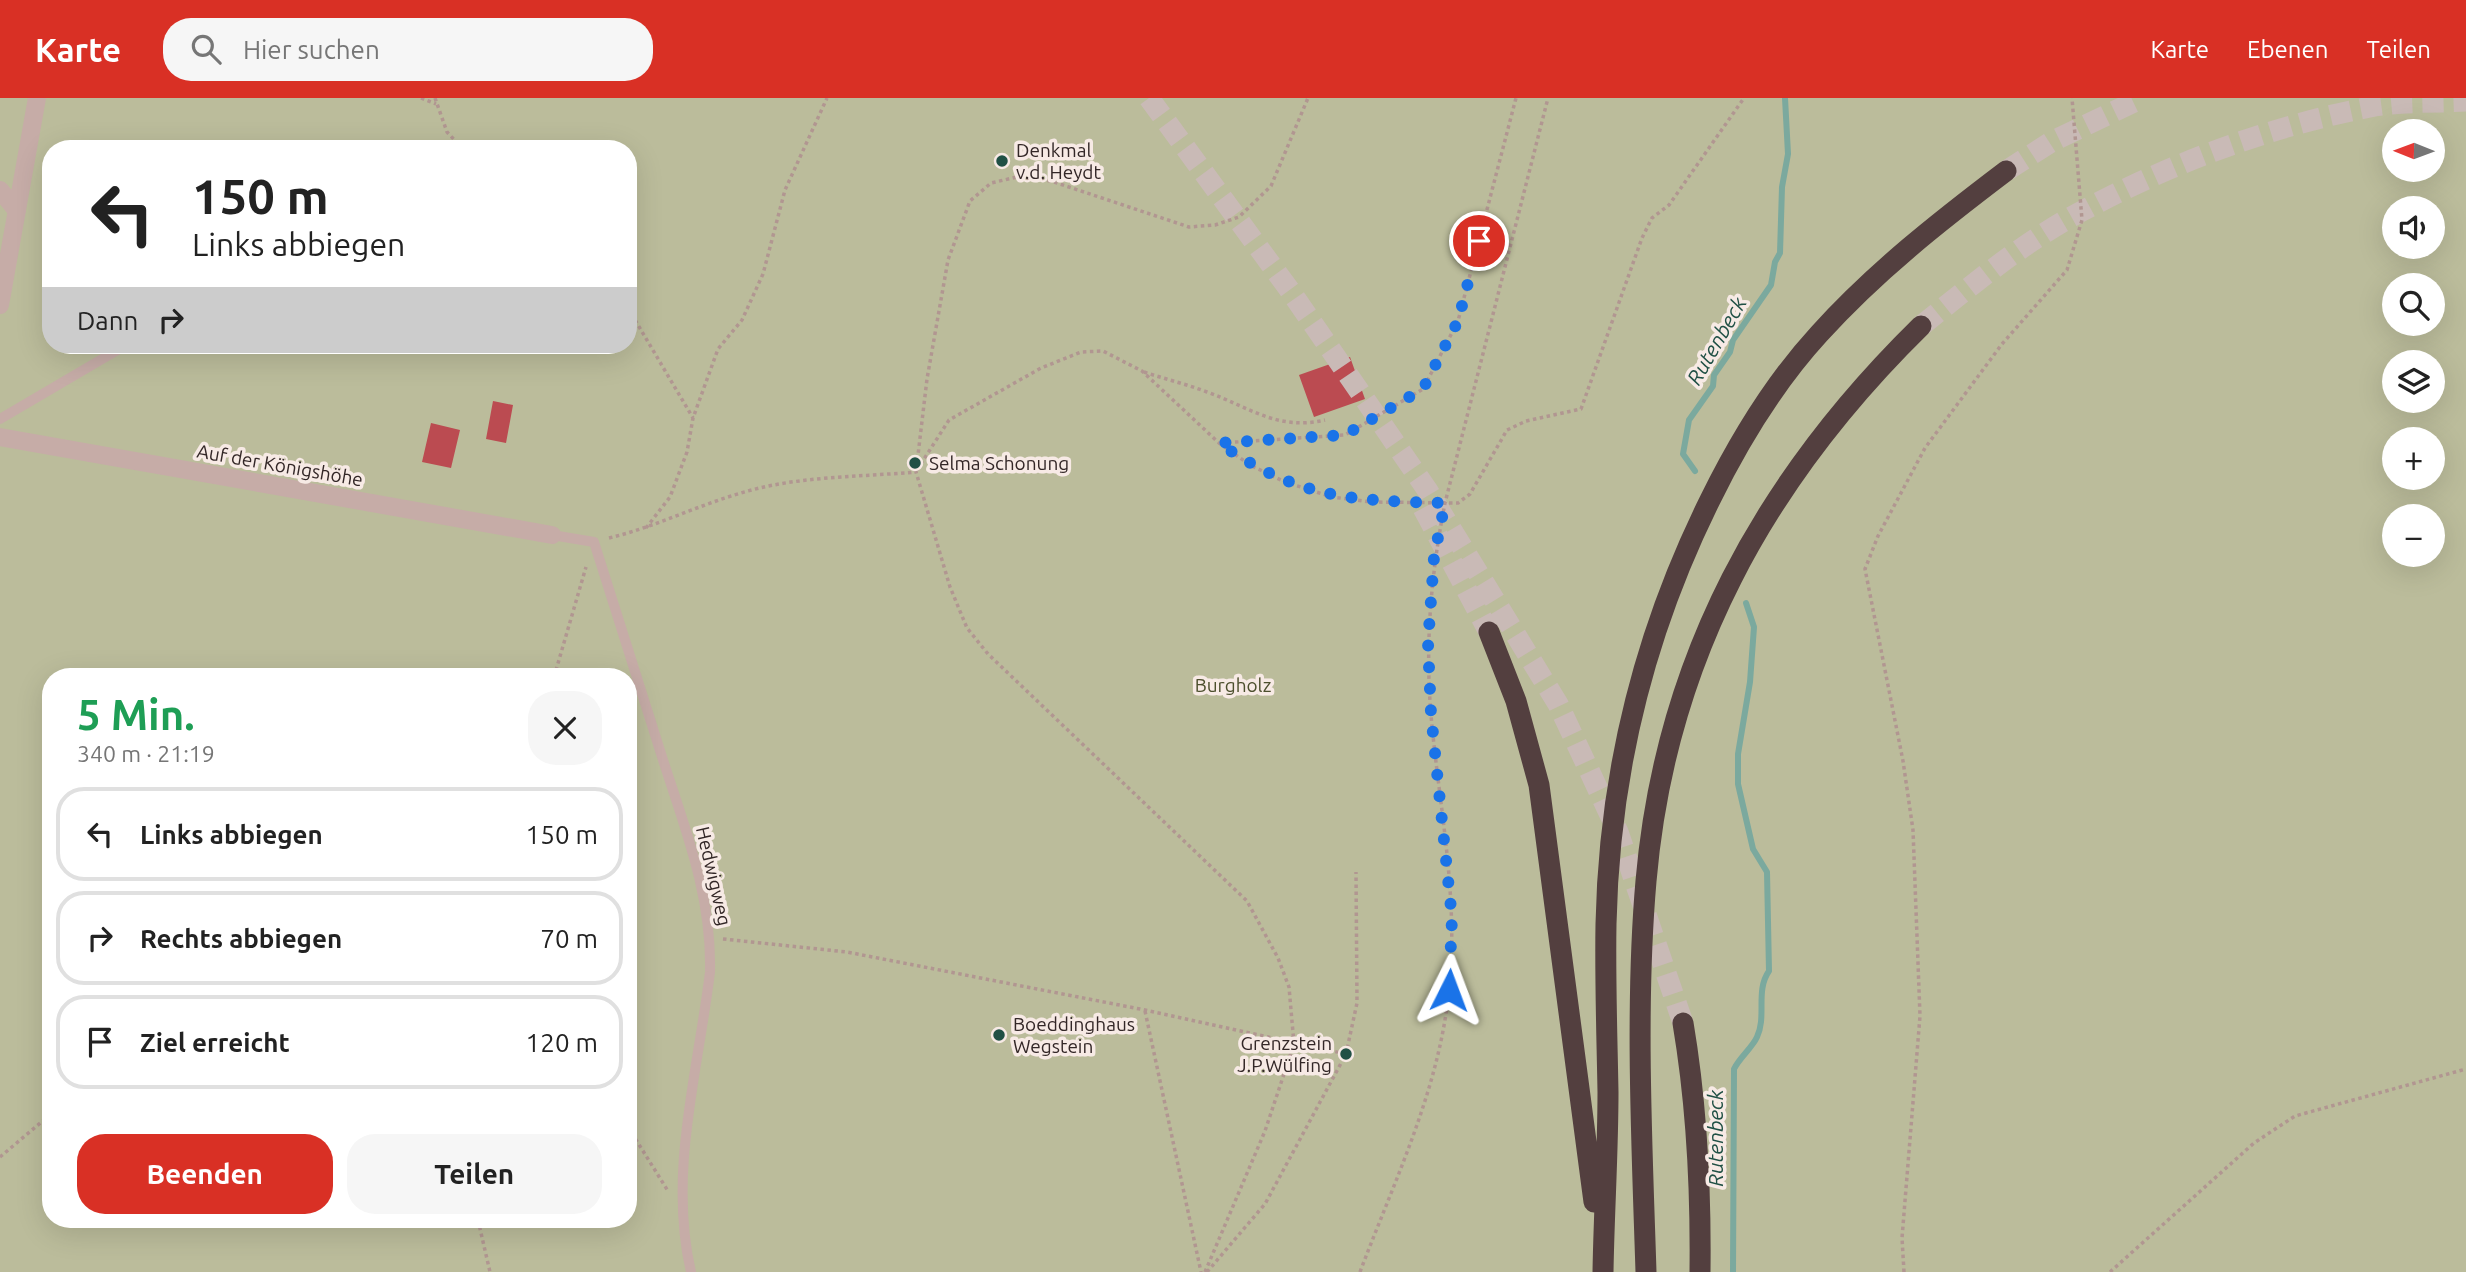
<!DOCTYPE html>
<html lang="de">
<meta charset="utf-8">
<style>
:root{--surface:#fff;--page:#f6f6f6;--text:#222;--muted:#767676;--line:#e0e0e0;--accent:#d93025}
body{margin:0;font-family:Ubuntu,sans-serif;background:var(--page);color:var(--text);height:100vh;display:flex;flex-direction:column;font-size:26px;white-space:nowrap}
*{box-sizing:border-box;margin:0}
p{font-size:23px;color:var(--muted)}
.icon{flex:none;width:38px;height:38px;fill:none;stroke:currentColor;stroke-width:2;stroke-linecap:round;stroke-linejoin:round}
.map{position:relative;flex:1;overflow:hidden}
.side{position:absolute;left:42px;top:570px;width:595px;height:560px;display:flex;flex-direction:column;background:var(--surface);border-radius:28px;box-shadow:0 7px 28px #0002}
.side>*{flex:none}
.banner{position:absolute;left:42px;top:42px;width:595px;height:214px;border-radius:28px;box-shadow:0 7px 28px #0002;background:#fff;color:var(--text);overflow:hidden}
.needle{width:46px;rotate:271deg}
.buttons{position:absolute;left:2382px;top:21px;display:grid;gap:14px}
.buttons a{display:grid;place-items:center;width:63px;height:63px;border-radius:50%;background:var(--surface);box-shadow:0 7px 28px #0002;font-size:35px}
.pin{position:absolute;display:grid;place-items:center;width:60px;height:60px;color:#fff;margin:-30px;border:4px solid #fff;border-radius:50%;box-shadow:0 2px 7px #0007}
.me{position:absolute;width:77px;margin:-38px;rotate:3deg;stroke-linejoin:round;filter:drop-shadow(0 0 5px #0008)}
.turn{display:flex;align-items:center;gap:24px;height:147px;padding:0 35px;font-size:32px}
.turn .icon{width:91px;height:91px;stroke-width:2.5}
.turn b{display:block;font-size:49px;line-height:60px}
.then{display:flex;align-items:center;height:66px;padding:0 35px;background:#0003;gap:14px;font-size:26px}
.round{display:grid;place-items:center;flex:none;width:74px;height:74px;border-radius:28px;background:var(--page)}
.overview{display:flex;align-items:center;justify-content:space-between;height:119px;padding:0 35px}
h1{font-size:42px;font-weight:700;line-height:52px;color:#1e9e55}
.button{display:flex;gap:14px;margin-top:auto;padding:14px 35px}
.button a{flex:1;height:80px;border-radius:28px;background:var(--accent);color:#fff;font-size:28px;font-weight:700;line-height:80px;text-align:center}
.button a+a{background:var(--page);color:var(--text)}
ul{padding:0;list-style:none}
li{display:flex;align-items:center;gap:21px;height:94px;margin:0 14px 10px;padding:0 21px;border:4px solid var(--line);border-radius:28px}
li div{flex:1}
li b{display:block;font-size:26px}
li em{font-style:normal}
header{display:flex;align-items:center;gap:42px;box-sizing:border-box;height:98px;padding:0 35px;background:var(--accent);color:#fff}
header strong{font-size:33px}
nav{display:flex;gap:38px;margin-inline-start:auto;font-size:24px}
.search{width:490px;height:63px;background:var(--page);display:flex;align-items:center;gap:18px;box-sizing:border-box;padding:0 24px;border-radius:28px;color:var(--muted);font-size:26px}
.map>svg:first-child{display:block}
.green{fill:#bbbc9b;fill-rule:evenodd}
.lines{fill:none;stroke-linecap:round;stroke-linejoin:round}
.stream{stroke:#7ba99e;stroke-width:6}
.building{fill:#bb4b51}
.highway-tunnel{stroke:#c9bab6;stroke-width:21;stroke-dasharray:21 10;stroke-linecap:butt}
.path{stroke:#b19691;stroke-width:3.5;stroke-dasharray:3.5 3.5;stroke-linecap:butt}
.lane{stroke:#c6aca7;stroke-width:10}
.street{stroke:#c6aca7;stroke-width:18}
.highway{stroke:#533f3f;stroke-width:21}
.route{stroke:#1a73e8;stroke-width:12;stroke-dasharray:0 21.6}
.poi-dot{fill:#205045;stroke:#f7eae5;stroke-width:2.5}
.labels{text-anchor:middle;stroke-width:7;stroke-linejoin:round;paint-order:stroke}
.poi-label{font-size:19px;fill:#332727;stroke:#f7eae5;text-anchor:start}
.street-label{font-size:19px;fill:#332727;stroke:#f7eae5}
.park-label{font-size:19px;fill:#4c4f2d;stroke:#f7eae5}
.water-label{font-size:21px;font-style:italic;fill:#205045;stroke:#f7eae5}
</style>
<header>
<strong>Karte</strong>
<div class="search"><svg class="icon" aria-label="search" viewBox="0 0 24 24"><circle cx="10" cy="10" r="6"/><path d="M15 15l6 6"/></svg>Hier suchen</div>
<nav><a>Karte</a><a>Ebenen</a><a>Teilen</a></nav>
</header>
<div class="map">
<svg width="2466" height="1174" viewBox="0 0 2466 1174">
<rect width="100%" height="100%" fill="#efdfda"/>
<path class="green" d="M 0,0 L 2466,0 L 2466,1174 L 0,1174 ZM 2394,33 L 2432,33 L 2432,72 L 2394,72 ZM 51,51 L 628,51 L 628,247 L 51,247 ZM 2394,110 L 2432,110 L 2432,149 L 2394,149 ZM 2394,187 L 2432,187 L 2432,226 L 2394,226 ZM 2394,264 L 2432,264 L 2432,303 L 2394,303 ZM 2394,341 L 2432,341 L 2432,380 L 2394,380 ZM 2394,418 L 2432,418 L 2432,457 L 2394,457 ZM 51,579 L 628,579 L 628,1122 L 51,1122 Z"/>
<g class="lines">
<path class="stream" d="M 1695,373 L 1683,356 L 1689,322 L 1713,288 L 1714,277 L 1730,254 L 1733,242 L 1771,187 L 1775,164 L 1780,155 L 1782,89 L 1788,56 L 1785,0
M 1733,1174 L 1734,971 C 1740,959 1752,950 1757,939 C 1767,918 1755,893 1769,873 L 1767,774 L 1753,751 L 1738,686 L 1738,656 L 1750,584 L 1754,529 L 1746,505"/>
</g>
<path class="building" d="M 1350,259 L 1365,301 L 1314,319 L 1299,277 Z
M 493,303 L 513,307 L 506,345 L 486,341 Z
M 431,325 L 460,332 L 451,370 L 422,364 Z"/>
<g class="lines">
<path class="highway-tunnel" d="M 1149,0 L 1291,194 L 1428,393 L 1558,606 L 1618,734 L 1683,925
M 2006,73 L 2051,44 L 2142,0
M 1921,228 C 1973,186 2026,142 2086,111 C 2174,64 2272,28 2370,9 C 2401,3 2435,5 2466,3
M 1423,410 L 1489,534"/>
<path class="path" d="M 421,0 L 436,6
M 435,0 L 447,34 L 463,51
M 628,210 L 693,320
M 1144,274 C 1165,281 1186,286 1207,294 C 1249,309 1277,333 1325,322
M 1221,345 L 1345,337 L 1423,291 L 1458,223 L 1516,0
M 917,372 L 949,322 L 1041,270 L 1081,254 L 1103,253 L 1142,273 L 1219,345 L 1250,367 L 1285,384 L 1332,399 L 1371,404 L 1458,405 L 1470,396 L 1507,332 L 1526,323 L 1581,311 L 1642,140 L 1652,120 L 1669,107 L 1744,0
M 646,430 L 670,399 L 687,354 L 693,320 L 718,251 L 742,222 L 763,176 L 785,92 L 827,0
M 609,440 C 655,429 696,408 741,395 C 796,378 859,379 916,374
M 554,579 L 586,469
M 723,841 L 847,854 L 1145,912 L 1346,956
M 1145,913 L 1201,1174
M 628,1029 L 668,1093
M 0,1059 L 51,1016
M 478,1122 L 490,1174
M 1205,1174 L 1265,1033 L 1294,946 L 1289,889 L 1278,860 L 1247,803 L 988,556 L 967,530 L 950,489 L 916,374 L 927,281 L 948,162 L 970,103 L 991,85 L 1017,79 L 1051,83 L 1189,129 L 1215,127 L 1239,119 L 1271,88 L 1308,0
M 1207,1174 L 1265,1106 L 1346,956 L 1357,905 L 1356,774
M 1360,1174 C 1395,1081 1439,992 1449,892 C 1459,799 1439,708 1431,617 C 1425,545 1431,476 1445,405 L 1548,0
M 1904,1174 L 1902,1140 L 1920,918 L 1913,732 L 1903,663 L 1865,471 L 1878,438 L 1925,350 L 2002,246 L 2067,172 L 2082,122 L 2072,0
M 2110,1174 L 2254,1045 L 2295,1018 L 2466,971"/>
<path class="lane" d="M 0,321 L 126,247
M 552,437 L 594,444 C 617,517 640,589 663,662 C 686,733 712,799 710,874 C 698,974 668,1075 691,1174"/>
<path class="street" d="M 0,92 L 17,113
M 0,207 L 37,0
M 0,339 L 552,437"/>
<path class="highway" d="M 1489,534 L 1516,603 L 1539,687 L 1594,1104
M 1683,925 C 1697,1008 1701,1090 1700,1174
M 1603,1174 C 1604,1114 1608,1054 1608,994 C 1607,938 1605,882 1606,826 C 1609,677 1644,535 1710,402 C 1739,343 1774,285 1819,236 C 1875,174 1940,123 2006,73
M 1646,1174 C 1642,1048 1635,909 1646,783 C 1665,562 1764,382 1921,228"/>
</g>
<g class="lines">
<path class="route" d="M 1449,892 L 1452,820 L 1431,616 L 1428,545 L 1434,459 L 1445,405 C 1352,403 1297,400 1219,345 L 1345,337 L 1423,291 L 1458,223 L 1479,143"/>
</g>
<g class="poi-dot">
<circle cx="1002" cy="63" r="7"/>
<circle cx="915" cy="365" r="7"/>
<circle cx="999" cy="937" r="7"/>
<circle cx="1346" cy="956" r="7"/>
</g>
<g class="labels">
<g class="poi-label">
<text x="1016" y="59">Denkmal<tspan x="1016" dy="22">v.d. Heydt</tspan></text>
<text x="929" y="372">Selma Schonung</text>
<text x="1013" y="933">Boeddinghaus<tspan x="1013" dy="22">Wegstein</tspan></text>
<text x="1332" y="952" text-anchor="end">Grenzstein<tspan x="1332" dy="22">J.P.Wülfing</tspan></text>
</g>
<g class="street-label">
<text transform="translate(280 367) rotate(10)" y="7">Auf der Königshöhe</text>
<text transform="translate(714 778) rotate(77)" y="7">Hedwigweg</text>
</g>
<g class="park-label">
<text x="1233" y="594">Burgholz</text>
</g>
<g class="water-label">
<text transform="translate(1717 243) rotate(-60)" y="7">Rutenbeck</text>
<text transform="translate(1716 1040) rotate(-90)" y="7">Rutenbeck</text>
</g>
</g>
</svg>
<div class="buttons">
<a><svg class="needle" viewBox="-14 -14 28 28"><path d="M0-13l5 13h-10z" fill="#e53935"/><path d="M0 13l5-13h-10z" fill="#767676"/></svg></a>
<a><svg class="icon" aria-label="sound" viewBox="0 0 24 24"><path d="M4 9h4l5-4v14l-5-4H4zM17 9q2 3 0 6"/></svg></a>
<a><svg class="icon" aria-label="search" viewBox="0 0 24 24"><circle cx="10" cy="10" r="6"/><path d="M15 15l6 6"/></svg></a>
<a><svg class="icon" aria-label="layers" viewBox="0 0 24 24"><path d="M12 4l9 5-9 5-9-5zM3 14l9 5 9-5"/></svg></a>
<a>+</a>
<a>−</a>
</div>
<div class="pin" style="left:1479px;top:143px;background:#d93025"><svg class="icon" aria-label="arrive" viewBox="0 0 24 24"><path d="M6 21V4h12l-3 4 3 4H6"/></svg></div>
<svg class="me" style="left:1449px;top:892px" viewBox="-20 -20 40 40"><path d="M0-17L14 15 0 8-14 15z" fill="#1a73e8" stroke="#fff" stroke-width="4"/></svg>
<div class="banner">
<div class="turn"><svg class="icon" aria-label="left" viewBox="0 0 24 24"><path d="M17 20v-9H6M10 6l-5 5 5 5"/></svg><div><b>150 m</b>Links abbiegen</div></div>
<div class="then">Dann<svg class="icon" aria-label="right" viewBox="0 0 24 24"><path d="M7 20v-9h11M14 6l5 5-5 5"/></svg></div>
</div>
<section class="side">
<div class="overview"><div><h1>5 Min.</h1><p>340 m · 21:19</p></div><a class="round"><svg class="icon" aria-label="close" viewBox="0 0 24 24"><path d="M6 6l12 12M18 6L6 18"/></svg></a></div>
<ul>
<li><svg class="icon" aria-label="left" viewBox="0 0 24 24"><path d="M17 20v-9H6M10 6l-5 5 5 5"/></svg><div><b>Links abbiegen</b></div><em>150 m</em></li>
<li><svg class="icon" aria-label="right" viewBox="0 0 24 24"><path d="M7 20v-9h11M14 6l5 5-5 5"/></svg><div><b>Rechts abbiegen</b></div><em>70 m</em></li>
<li><svg class="icon" aria-label="arrive" viewBox="0 0 24 24"><path d="M6 21V4h12l-3 4 3 4H6"/></svg><div><b>Ziel erreicht</b></div><em>120 m</em></li>
</ul>
<div class="button"><a>Beenden</a><a>Teilen</a></div>
</section>
</div>
